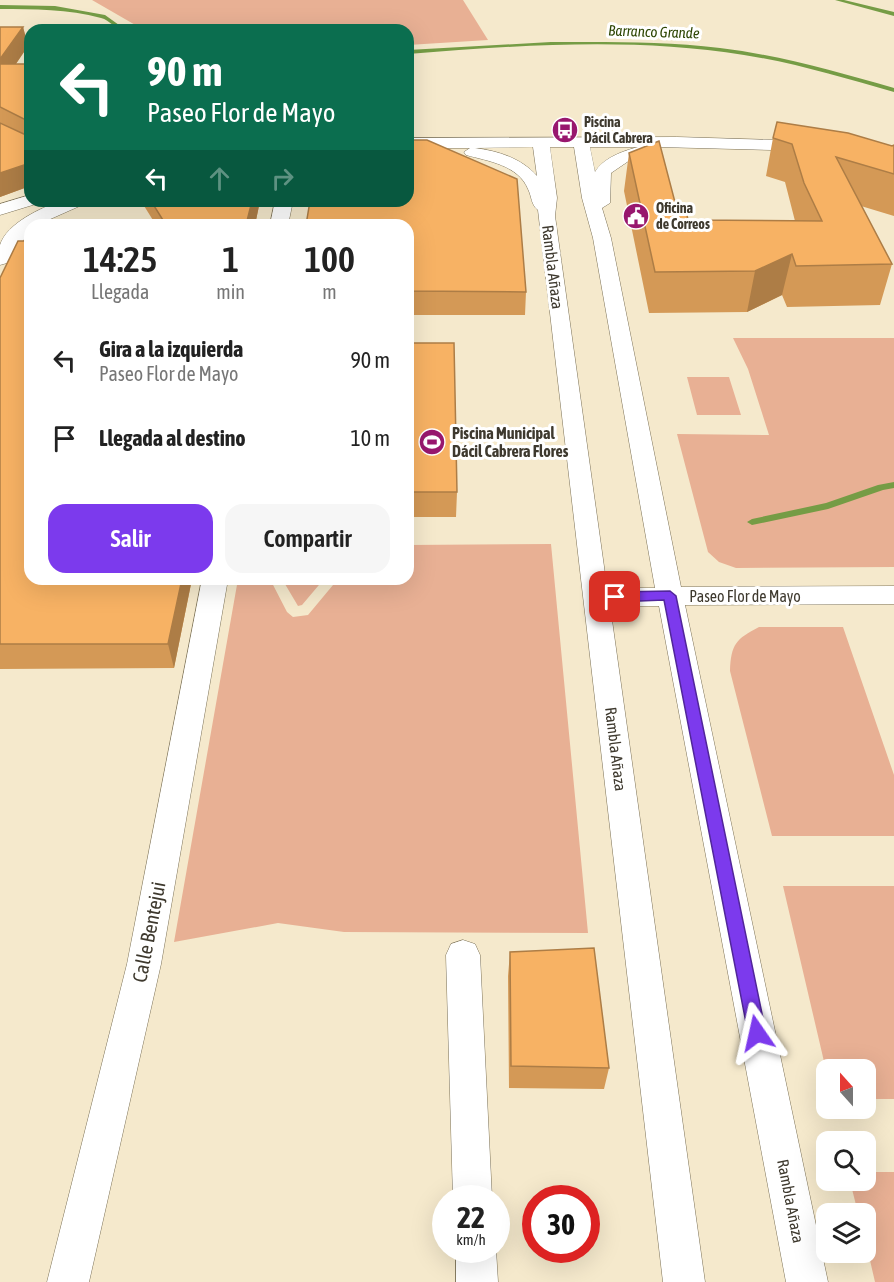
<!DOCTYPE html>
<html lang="es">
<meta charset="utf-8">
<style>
:root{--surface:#fff;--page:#f6f6f6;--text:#222;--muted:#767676;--accent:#7c3aed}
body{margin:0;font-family:"Asap Condensed",sans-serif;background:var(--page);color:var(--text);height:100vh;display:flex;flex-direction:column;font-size:22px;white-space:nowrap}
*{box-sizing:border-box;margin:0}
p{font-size:20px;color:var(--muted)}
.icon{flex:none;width:33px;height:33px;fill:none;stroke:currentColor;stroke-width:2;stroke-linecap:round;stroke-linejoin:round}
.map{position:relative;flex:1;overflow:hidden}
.sheet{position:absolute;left:24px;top:219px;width:390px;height:366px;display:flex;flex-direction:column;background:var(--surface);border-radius:18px;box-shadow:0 6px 24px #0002}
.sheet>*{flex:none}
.hud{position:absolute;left:24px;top:24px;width:390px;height:183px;border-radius:18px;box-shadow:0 6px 24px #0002;background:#0b6e4f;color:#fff;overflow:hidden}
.needle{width:39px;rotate:339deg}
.fabs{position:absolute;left:816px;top:1059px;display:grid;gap:12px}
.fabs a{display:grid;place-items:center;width:60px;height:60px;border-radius:12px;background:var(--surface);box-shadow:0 6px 24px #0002;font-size:30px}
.speed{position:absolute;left:432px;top:1185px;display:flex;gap:12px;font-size:30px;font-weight:700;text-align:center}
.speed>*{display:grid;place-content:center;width:78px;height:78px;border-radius:50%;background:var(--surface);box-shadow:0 6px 24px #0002;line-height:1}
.speed small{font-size:15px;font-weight:400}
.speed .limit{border:9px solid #d22;background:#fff;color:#111}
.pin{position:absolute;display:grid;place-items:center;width:51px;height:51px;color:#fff;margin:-26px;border-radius:12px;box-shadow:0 3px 9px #0006}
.me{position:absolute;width:66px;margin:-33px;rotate:349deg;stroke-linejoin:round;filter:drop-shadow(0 0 4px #0008)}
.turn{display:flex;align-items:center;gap:21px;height:126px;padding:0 24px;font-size:27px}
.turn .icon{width:78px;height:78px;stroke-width:2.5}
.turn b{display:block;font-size:42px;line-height:51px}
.lanes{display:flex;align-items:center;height:57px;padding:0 24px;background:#0003;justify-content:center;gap:30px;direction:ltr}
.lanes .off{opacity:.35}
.eta{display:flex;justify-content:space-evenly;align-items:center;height:102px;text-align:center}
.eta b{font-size:36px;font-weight:600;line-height:42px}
.primary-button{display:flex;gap:12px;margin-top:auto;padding:12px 24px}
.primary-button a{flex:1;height:69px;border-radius:18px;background:var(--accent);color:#fff;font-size:24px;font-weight:600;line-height:69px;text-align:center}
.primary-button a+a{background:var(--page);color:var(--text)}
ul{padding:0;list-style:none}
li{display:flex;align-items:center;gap:18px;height:78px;padding:0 24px}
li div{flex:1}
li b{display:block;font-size:22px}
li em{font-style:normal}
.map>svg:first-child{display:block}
.green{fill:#e8b094}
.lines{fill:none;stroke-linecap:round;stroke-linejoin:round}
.stream{fill:#759c45;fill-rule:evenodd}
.street-casing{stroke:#7c7258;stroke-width:1}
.street{fill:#fff;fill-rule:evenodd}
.wall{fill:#d49956}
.shaded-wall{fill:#ad7d46}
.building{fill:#f7b264;stroke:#ad7d46;stroke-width:1.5}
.route{fill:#7c3aed;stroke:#51269a;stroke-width:1.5}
.labels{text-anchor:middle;stroke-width:6;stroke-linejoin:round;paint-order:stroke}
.far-poi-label{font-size:14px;font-weight:bold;fill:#3e392e;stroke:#fff;text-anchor:start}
.far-water-label{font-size:15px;font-style:italic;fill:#2c4503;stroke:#fff}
.street-label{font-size:16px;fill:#3e392e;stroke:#fff}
.poi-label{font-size:16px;font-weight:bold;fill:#3e392e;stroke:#fff;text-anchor:start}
.near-street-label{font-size:20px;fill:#3e392e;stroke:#fff}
</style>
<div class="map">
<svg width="894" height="1282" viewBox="0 0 894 1282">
<rect width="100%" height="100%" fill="#f5e9cc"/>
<path class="green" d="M 92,0 L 463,0 L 488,40 L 408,45 L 408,30 L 144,30 Z
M 733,338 L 894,338 L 894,567 L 736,568 L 719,562 L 708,552 L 677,434 L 769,435 L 748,369 Z
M 687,377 L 729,377 L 741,415 L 697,415 Z
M 551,544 L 588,933 L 344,932 L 278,923 L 174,942 L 238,579 L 270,579 L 287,612 L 293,617 L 308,615 L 338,579 L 408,579 L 408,545 Z
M 282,579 L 324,579 L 302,605 L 298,606 Z
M 759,627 L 843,627 L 894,775 L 894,836 L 772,836 L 730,671 C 731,644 736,639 759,627 Z
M 783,886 L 894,886 L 894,1099 L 866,1099 L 866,1070 L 826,1070 Z
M 866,1172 L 894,1172 L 894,1282 L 875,1282 L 866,1243 L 866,1214 L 858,1213 L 850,1181 L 866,1180 Z"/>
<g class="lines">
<path class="stream" d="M 835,0 L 844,0 L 894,12 L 894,16 Z
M 0,5 L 55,6 L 105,15 L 126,30 C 115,30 110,20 101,18 C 68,9 34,9 0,9 Z
M 551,42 C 607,42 664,41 720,48 C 779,55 837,72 894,88 L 894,92 C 844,78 795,63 744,55 C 634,37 519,45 408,54 L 408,50 Z
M 894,482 L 894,488 L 883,490 L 828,509 L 752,525 L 747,522 L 752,519 L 826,503 L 878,485 Z"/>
<defs>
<path id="street" d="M 677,137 L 809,141 L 817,146 L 809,151 L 659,147 L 658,151 L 633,158 L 611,173 L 610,203 L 602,208 L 611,238 L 681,587 L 894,586 L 894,604 L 685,605 L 828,1282 L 786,1282 L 659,606 L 610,606 L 705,1282 L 663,1282 L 538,210 C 531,205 532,197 528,189 C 518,165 488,161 466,155 L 464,152 L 470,148 L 408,148 L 408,138 ZM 533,147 L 537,176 C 521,158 498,151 475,148 ZM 550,147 L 574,147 L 582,198 L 593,238 L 655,588 L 607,588 L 555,216 L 557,198 ZM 590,147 L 638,147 C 623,151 603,158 595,172 Z
M 30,195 L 30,201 L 38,201 L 36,204 L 0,215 L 0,204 Z
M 60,201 L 85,201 L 82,205 L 37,225 L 30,225 L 30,231 L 7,263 L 0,265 C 0,259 0,251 0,245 C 7,223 41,208 60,201 Z
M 275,201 L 293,201 L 288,225 L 270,225 Z
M 202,579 L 228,579 L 161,964 L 89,1282 L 47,1282 L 127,964 Z
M 463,940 L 475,944 L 480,955 L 492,1198 L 453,1198 L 446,955 L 451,944 Z
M 456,1250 L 496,1250 L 498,1282 L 456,1282 Z"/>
</defs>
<use href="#street" class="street-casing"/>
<use href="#street" class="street"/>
</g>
<path class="wall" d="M 0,27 L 23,27 L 28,46 L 16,64 L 30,64 L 30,186 L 0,197 Z
M 773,138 L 892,146 L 894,145 L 894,216 L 861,206 L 892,264 L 880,305 L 787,307 L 782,295 L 747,312 L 649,313 L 624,191 L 629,153 L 688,220 L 795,221 L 785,182 L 766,176 Z
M 141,201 L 260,201 L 255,225 L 156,225 Z
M 408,225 L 526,292 L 525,315 L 408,315 Z
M 0,278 L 30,579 L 192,579 L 174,668 L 0,669 Z
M 408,343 L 457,492 L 456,517 L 408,517 Z
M 510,952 L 609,1068 L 604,1089 L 509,1088 L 508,976 Z"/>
<path class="shaded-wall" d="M 23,27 L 28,46 L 2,84 L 0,78 L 0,59 Z
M 30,163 L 30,186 L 0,197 L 0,173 Z
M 252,201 L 260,201 L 255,225 L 246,225 Z
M 792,254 L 782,295 L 747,312 L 755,271 Z
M 182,579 L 192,579 L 174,668 L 168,644 Z"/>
<path class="building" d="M 0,27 L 23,27 L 0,59 Z
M 0,64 L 30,64 L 30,163 L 0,173 L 0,123 L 26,135 L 26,120 L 0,107 Z
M 777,122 L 848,133 L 892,146 L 894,145 L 894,174 L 836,157 L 892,264 L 796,266 L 792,254 L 755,271 L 655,272 L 629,153 L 659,141 L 676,206 L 685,206 L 688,220 L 822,221 L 804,183 L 792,144 L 773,138 Z
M 408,140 L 427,140 L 517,179 L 526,292 L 408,291 L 408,225 L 306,225 L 310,201 L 408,201 Z
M 151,201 L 252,201 L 246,225 L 166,225 Z
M 18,241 L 30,241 L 30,579 L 182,579 L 168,644 L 0,644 L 0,278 Z
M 408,343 L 454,343 L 457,492 L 408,492 Z
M 594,948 L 609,1068 L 511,1066 L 510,952 Z"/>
<path class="route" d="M 670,591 L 676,596 L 766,1033 L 764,1039 L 757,1041 L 751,1039 L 748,1033 L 664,600 L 615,602 L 608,597 L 615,592 Z"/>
<defs>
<symbol id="bus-disc" viewBox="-11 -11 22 22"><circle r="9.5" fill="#98176e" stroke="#fff"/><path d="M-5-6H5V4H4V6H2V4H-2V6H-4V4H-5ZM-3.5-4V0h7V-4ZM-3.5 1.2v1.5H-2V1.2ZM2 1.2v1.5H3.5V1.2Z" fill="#fff"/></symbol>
<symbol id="civic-disc" viewBox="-11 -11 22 22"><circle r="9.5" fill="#98176e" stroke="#fff"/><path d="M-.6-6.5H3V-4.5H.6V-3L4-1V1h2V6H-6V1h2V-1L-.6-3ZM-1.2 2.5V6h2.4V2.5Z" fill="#fff"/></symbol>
<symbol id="stadium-disc" viewBox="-11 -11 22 22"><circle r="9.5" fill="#98176e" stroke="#fff"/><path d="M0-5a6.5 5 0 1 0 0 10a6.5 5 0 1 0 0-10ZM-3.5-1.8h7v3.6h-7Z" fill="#fff"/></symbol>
</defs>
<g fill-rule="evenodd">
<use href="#bus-disc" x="550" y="115" width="30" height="30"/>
<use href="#civic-disc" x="621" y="201" width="30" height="30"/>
<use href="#stadium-disc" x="417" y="427" width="30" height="30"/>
</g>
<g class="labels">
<g class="far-poi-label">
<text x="584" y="127">Piscina<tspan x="584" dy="16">Dácil Cabrera</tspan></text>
<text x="656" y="213">Oficina<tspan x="656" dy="16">de Correos</tspan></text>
</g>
<g class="far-water-label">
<text transform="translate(654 32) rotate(2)" y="5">Barranco Grande</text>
</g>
<g class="street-label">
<text transform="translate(553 267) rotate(83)" y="6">Rambla Añaza</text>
<text x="745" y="602">Paseo Flor de Mayo</text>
<text transform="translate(616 749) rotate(83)" y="6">Rambla Añaza</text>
<text transform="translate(791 1201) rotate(79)" y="6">Rambla Añaza</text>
</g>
<g class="poi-label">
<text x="452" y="439">Piscina Municipal<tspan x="452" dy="18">Dácil Cabrera Flores</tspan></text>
</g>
<g class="near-street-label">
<text transform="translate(149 932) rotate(-79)" y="7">Calle Bentejui</text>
</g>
</g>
</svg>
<div class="fabs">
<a><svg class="needle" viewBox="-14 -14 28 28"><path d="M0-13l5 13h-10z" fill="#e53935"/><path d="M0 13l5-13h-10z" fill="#767676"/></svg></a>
<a><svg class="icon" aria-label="search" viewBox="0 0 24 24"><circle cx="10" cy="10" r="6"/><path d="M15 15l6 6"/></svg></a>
<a><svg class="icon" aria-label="layers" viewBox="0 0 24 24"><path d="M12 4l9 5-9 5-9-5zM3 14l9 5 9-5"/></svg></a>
</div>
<div class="speed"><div>22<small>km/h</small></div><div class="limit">30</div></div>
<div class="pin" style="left:615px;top:597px;background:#d93025"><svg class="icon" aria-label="arrive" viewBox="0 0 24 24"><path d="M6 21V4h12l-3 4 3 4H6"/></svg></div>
<svg class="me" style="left:757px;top:1033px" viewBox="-20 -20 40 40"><path d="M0-17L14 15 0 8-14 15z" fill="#7c3aed" stroke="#fff" stroke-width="4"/></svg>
<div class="hud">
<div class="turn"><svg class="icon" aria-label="left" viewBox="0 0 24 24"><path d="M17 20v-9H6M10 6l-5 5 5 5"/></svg><div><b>90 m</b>Paseo Flor de Mayo</div></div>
<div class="lanes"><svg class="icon" aria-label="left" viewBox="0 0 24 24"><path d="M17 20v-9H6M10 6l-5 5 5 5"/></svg><svg class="icon off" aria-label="ahead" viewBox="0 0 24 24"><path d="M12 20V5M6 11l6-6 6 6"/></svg><svg class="icon off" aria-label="right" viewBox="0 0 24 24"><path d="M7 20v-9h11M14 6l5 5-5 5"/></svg></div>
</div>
<section class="sheet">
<div class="eta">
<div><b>14:25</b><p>Llegada</p></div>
<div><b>1</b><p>min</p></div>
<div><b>100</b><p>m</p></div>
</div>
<ul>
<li><svg class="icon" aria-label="left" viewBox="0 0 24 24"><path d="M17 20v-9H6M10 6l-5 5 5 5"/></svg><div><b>Gira a la izquierda</b><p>Paseo Flor de Mayo</p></div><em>90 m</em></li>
<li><svg class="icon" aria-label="arrive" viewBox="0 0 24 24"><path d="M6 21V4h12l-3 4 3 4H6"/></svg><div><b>Llegada al destino</b></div><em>10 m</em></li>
</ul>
<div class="primary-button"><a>Salir</a><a>Compartir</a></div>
</section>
</div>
